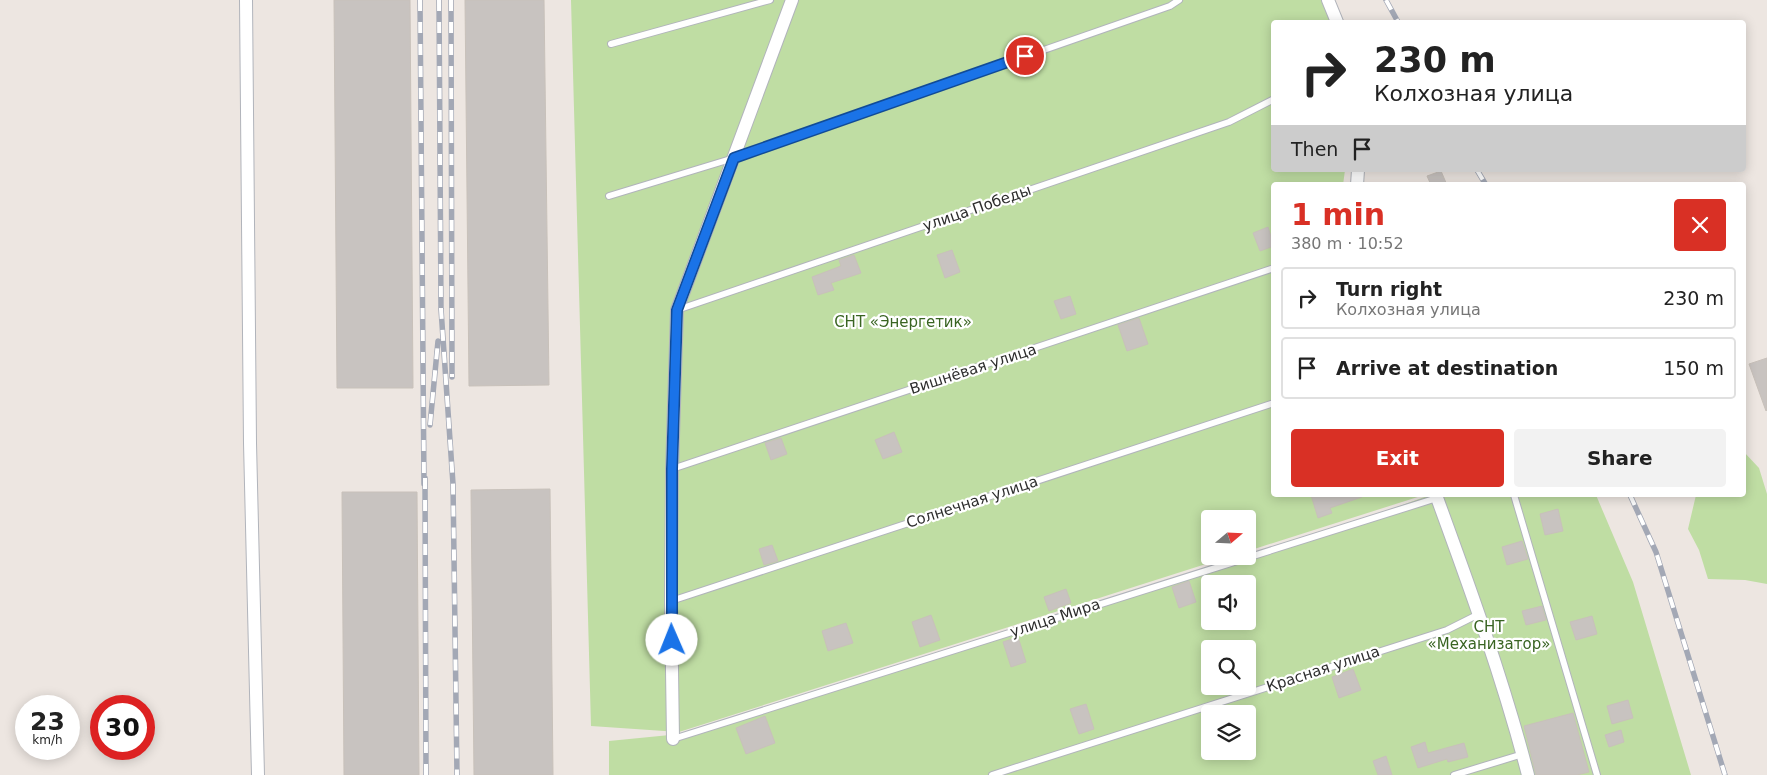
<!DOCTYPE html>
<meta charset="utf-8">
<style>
:root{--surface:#fff;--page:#f2f2f2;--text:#222;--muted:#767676;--line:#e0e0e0;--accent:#d93025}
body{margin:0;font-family:"DejaVu Sans",sans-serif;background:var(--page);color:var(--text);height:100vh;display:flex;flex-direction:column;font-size:19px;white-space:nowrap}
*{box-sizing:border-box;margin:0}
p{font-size:16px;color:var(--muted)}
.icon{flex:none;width:28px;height:28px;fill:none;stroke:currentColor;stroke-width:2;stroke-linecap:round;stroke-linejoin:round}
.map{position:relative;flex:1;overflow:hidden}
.drawer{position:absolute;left:1271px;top:182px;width:475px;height:315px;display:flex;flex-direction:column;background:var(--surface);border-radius:5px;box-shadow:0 2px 12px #0003}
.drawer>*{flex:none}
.guide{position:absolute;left:1271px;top:20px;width:475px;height:152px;border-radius:5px;box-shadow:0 2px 12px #0003;background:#fff;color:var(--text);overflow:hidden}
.needle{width:32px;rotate:71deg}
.fabs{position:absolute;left:1201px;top:510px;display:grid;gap:10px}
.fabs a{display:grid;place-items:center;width:55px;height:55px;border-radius:5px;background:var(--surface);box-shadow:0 2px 12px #0003;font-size:25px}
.speed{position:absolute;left:15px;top:695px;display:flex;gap:10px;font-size:25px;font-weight:700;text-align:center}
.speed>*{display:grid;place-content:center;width:65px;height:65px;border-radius:50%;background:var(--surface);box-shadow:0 2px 12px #0003;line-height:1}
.speed small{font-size:12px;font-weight:400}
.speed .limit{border:8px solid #d22;background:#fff;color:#111}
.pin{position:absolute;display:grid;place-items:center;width:42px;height:42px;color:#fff;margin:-21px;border:2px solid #fff;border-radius:50%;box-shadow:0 1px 5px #0007}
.me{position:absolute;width:55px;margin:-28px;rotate:359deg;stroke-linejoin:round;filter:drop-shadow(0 0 4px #0008)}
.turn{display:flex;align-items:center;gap:18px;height:105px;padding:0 20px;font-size:22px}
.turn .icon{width:65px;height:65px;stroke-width:2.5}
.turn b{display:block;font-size:35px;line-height:42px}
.then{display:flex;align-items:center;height:48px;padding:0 20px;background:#0003;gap:10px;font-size:19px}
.round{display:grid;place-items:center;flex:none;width:52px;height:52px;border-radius:5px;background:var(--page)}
.head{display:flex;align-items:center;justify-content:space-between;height:85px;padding:0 20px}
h1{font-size:30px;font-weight:600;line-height:38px;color:var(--accent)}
.action{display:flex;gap:10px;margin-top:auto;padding:10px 20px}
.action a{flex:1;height:58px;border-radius:5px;background:var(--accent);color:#fff;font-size:20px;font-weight:600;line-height:58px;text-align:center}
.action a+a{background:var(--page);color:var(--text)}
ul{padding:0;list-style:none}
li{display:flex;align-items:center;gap:15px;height:62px;margin:0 10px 8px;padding:0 10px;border:2px solid var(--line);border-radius:5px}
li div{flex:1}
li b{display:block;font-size:19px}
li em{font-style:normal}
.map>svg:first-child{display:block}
.green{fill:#bfdda3;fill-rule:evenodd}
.building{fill:#c8c3c0;stroke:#c8c1ba}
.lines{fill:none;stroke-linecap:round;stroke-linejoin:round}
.service-casing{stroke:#b1b4bb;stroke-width:8}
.minor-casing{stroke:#b1b4bb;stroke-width:14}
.service{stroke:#fff;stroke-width:6}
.minor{stroke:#fff;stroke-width:12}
.rail-casing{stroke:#a3a8b5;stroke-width:5.5}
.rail{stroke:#fff;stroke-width:4;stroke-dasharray:11;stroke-linecap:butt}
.route-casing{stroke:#114b97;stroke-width:12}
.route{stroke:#1a73e8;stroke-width:9}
.labels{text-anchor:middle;stroke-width:4.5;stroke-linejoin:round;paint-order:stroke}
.street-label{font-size:15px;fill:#2d2d2d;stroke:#fff}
.park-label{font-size:15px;fill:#396422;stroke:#fff}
</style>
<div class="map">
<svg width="1767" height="775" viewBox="0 0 1767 775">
<rect width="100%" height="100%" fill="#ede6e1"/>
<path class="green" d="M 571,0 L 1333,0 L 1343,22 L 1274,22 L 1274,170 L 1345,170 L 1343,185 L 1274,185 L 1274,495 L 1424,495 L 1248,551 L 1248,519 L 1210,519 L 1210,556 L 1231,556 L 679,732 L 591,726 Z
M 1744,452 L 1759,468 L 1767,494 L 1767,584 L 1745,580 L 1708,579 L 1699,550 L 1688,529 L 1696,495 L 1744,495 Z
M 1430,495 L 1596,495 L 1633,582 L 1691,775 L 609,775 L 609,741 L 680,734 L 1394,508 ZM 1210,584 L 1248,584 L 1248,621 L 1210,621 ZM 1210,649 L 1248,649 L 1248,686 L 1210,686 ZM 1210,714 L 1248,714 L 1248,751 L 1210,751 Z"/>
<path class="building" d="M 334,0 L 410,0 L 413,388 L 337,388 Z
M 465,0 L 544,0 L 549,385 L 469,386 Z
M 1441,171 L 1447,185 L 1431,185 L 1427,176 Z
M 1268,227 L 1274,246 L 1260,251 L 1253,233 Z
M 952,250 L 960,272 L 945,278 L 937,255 Z
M 854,255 L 861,273 L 831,283 L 834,290 L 818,295 L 812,277 L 841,266 L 839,260 Z
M 1070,296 L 1076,314 L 1061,319 L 1054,301 Z
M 1139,318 L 1148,344 L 1127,351 L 1118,325 Z
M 1767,358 L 1767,410 L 1766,411 L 1749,364 Z
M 894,432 L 902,452 L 883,459 L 875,440 Z
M 781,438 L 787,454 L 771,460 L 765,443 Z
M 550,489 L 553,775 L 474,775 L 471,490 Z
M 342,492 L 417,492 L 419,775 L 344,775 Z
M 1311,495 L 1361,495 L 1362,497 L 1330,508 L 1332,513 L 1318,518 Z
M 1558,509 L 1563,531 L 1545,535 L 1540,514 Z
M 1522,541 L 1528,559 L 1507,565 L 1502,547 Z
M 772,545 L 778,561 L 764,565 L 759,549 Z
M 1189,581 L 1196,602 L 1179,608 L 1172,587 Z
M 1066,589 L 1071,603 L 1049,611 L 1044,597 Z
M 1542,606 L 1546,620 L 1526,625 L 1522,611 Z
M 931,615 L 940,640 L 920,647 L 912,622 Z
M 1592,616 L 1597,634 L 1576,640 L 1570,622 Z
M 846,623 L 853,643 L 828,651 L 822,631 Z
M 1018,637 L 1026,662 L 1011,667 L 1003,642 Z
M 1353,669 L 1361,690 L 1339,698 L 1332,677 Z
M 1628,700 L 1633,718 L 1612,724 L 1607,706 Z
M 1086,704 L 1094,729 L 1079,734 L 1070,709 Z
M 1573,713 L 1589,772 L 1577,775 L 1536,775 L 1524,726 Z
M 765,716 L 775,743 L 746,754 L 736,728 Z
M 1621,730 L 1624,742 L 1609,747 L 1605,735 Z
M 1425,742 L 1428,753 L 1464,743 L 1468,757 L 1448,762 L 1447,759 L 1418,768 L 1411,747 Z
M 1386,756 L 1392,775 L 1378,775 L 1373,761 Z"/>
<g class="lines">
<defs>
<path id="service" d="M 611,44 L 770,0
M 609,196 L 734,158 L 1170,6 L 1179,0
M 677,310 L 1229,122 L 1274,99
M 672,469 L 1274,268
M 1514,495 L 1597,775
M 671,601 L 1274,403
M 673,739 L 1437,498
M 992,775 L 1447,630 L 1479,614
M 1454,775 L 1523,754"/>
<path id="minor" d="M 246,0 L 250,443 L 258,775
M 1328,0 L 1337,22
M 1357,185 L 1358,170
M 1436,495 C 1470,588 1503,679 1528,775
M 673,739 L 671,601 L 672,469 L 677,310 L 792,0"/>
</defs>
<use href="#service" class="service-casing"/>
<use href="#minor" class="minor-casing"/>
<use href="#service" class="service"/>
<use href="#minor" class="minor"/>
<defs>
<path id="rail" d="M 420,0 L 424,484
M 439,0 L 441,309 L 453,484 L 457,775
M 451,0 L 452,377
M 1386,0 L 1398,22
M 1477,170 L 1486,185
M 430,425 L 438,341
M 425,478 L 426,775
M 1630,495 L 1656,552 L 1725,775"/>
</defs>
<use href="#rail" class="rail-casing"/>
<use href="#rail" class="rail"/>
</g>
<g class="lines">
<defs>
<path id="route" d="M 672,640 L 672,469 L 677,310 L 734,158 L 1025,56"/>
</defs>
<use href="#route" class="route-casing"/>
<use href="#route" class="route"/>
</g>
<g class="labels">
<g class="street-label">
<text transform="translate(977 208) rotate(-19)" y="5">улица Победы</text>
<text transform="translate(973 369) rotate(-18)" y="5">Вишнёвая улица</text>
<text transform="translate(972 502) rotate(-18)" y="5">Солнечная улица</text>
<text transform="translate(1055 618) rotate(-18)" y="5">улица Мира</text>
<text transform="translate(1323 669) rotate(-18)" y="5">Красная улица</text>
</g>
<g class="park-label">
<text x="903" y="327">СНТ «Энергетик»</text>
<text x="1489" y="632">СНТ<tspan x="1489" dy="17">«Механизатор»</tspan></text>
</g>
</g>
</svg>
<div class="fabs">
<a><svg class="needle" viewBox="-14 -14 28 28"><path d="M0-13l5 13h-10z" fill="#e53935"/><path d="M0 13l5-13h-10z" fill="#767676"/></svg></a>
<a><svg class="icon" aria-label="sound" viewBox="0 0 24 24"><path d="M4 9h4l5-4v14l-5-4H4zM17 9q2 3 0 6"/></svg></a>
<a><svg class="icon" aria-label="search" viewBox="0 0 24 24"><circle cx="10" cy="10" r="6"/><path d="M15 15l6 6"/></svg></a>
<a><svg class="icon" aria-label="layers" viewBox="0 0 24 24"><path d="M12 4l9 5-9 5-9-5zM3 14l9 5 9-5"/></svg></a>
</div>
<div class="speed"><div>23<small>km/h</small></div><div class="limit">30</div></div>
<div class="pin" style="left:1025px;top:56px;background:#d93025"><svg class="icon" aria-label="arrive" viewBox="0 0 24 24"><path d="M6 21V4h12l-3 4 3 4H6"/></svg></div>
<svg class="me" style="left:672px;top:640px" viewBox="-20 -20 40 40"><circle r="19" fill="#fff"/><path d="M0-13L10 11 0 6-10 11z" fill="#1a73e8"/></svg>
<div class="guide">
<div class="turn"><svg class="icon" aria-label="right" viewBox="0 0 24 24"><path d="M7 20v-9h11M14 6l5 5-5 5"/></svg><div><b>230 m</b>Колхозная улица</div></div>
<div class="then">Then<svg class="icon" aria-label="arrive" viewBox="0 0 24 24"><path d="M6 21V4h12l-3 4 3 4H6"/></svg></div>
</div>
<section class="drawer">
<div class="head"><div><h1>1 min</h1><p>380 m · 10:52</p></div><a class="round" style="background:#d93025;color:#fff"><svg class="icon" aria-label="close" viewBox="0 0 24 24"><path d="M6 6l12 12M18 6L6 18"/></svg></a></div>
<ul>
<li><svg class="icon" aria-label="right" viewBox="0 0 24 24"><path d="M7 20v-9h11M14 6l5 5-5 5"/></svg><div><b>Turn right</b><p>Колхозная улица</p></div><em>230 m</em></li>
<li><svg class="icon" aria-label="arrive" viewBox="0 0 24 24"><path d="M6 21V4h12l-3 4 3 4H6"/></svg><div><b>Arrive at destination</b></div><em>150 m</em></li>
</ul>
<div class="action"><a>Exit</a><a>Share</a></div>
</section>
</div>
